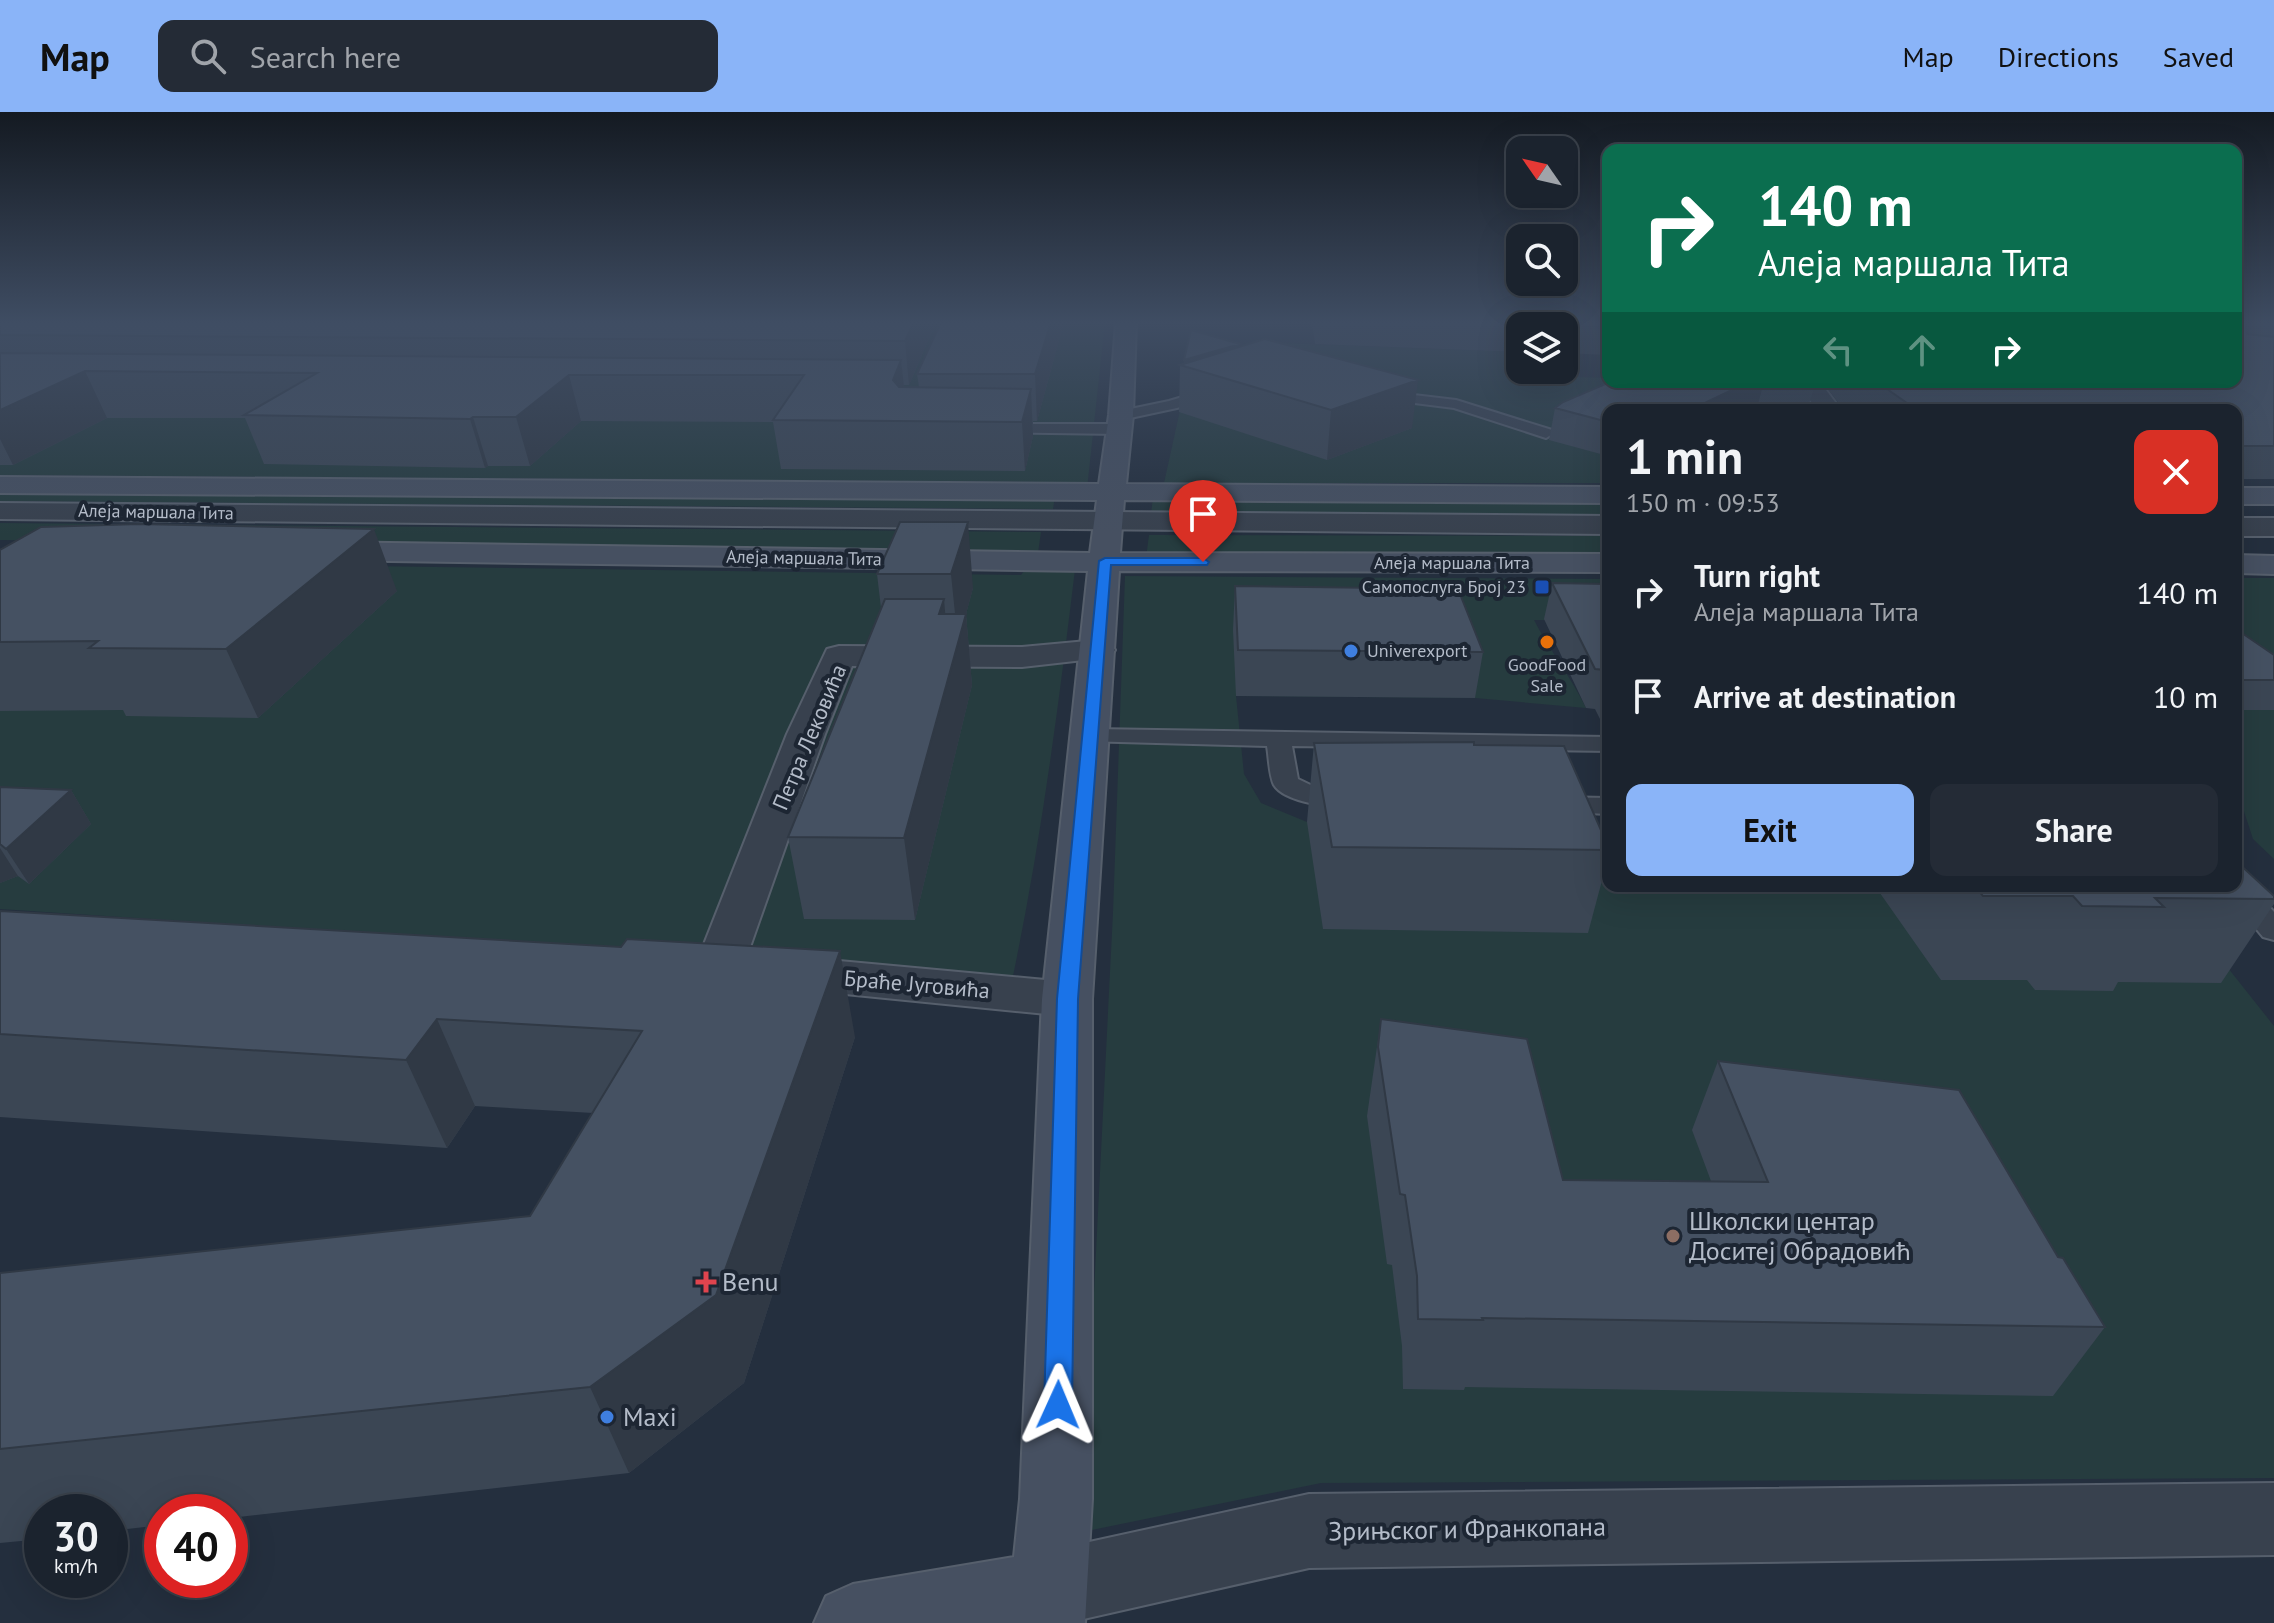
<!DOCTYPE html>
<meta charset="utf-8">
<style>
:root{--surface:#1b232e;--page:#242b36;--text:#f1f3f6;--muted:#a0a4aa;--line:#39404a;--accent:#8ab4f8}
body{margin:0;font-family:"PT Sans",sans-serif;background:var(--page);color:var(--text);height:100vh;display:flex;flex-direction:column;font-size:30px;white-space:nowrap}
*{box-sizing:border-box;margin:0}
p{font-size:26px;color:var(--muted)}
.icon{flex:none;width:44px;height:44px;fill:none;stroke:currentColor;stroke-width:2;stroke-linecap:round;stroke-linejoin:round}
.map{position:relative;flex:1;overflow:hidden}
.panel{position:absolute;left:1602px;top:292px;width:640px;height:488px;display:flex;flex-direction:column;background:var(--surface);border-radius:16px;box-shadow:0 8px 32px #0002,0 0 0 2px var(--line)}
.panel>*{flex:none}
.hud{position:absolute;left:1602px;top:32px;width:640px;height:244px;border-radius:16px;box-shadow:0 8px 32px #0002,0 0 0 2px var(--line);background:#0b6e4f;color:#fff;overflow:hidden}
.needle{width:52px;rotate:304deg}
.tools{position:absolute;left:1506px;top:24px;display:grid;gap:16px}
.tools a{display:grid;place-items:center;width:72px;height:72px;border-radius:16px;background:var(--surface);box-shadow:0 8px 32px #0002,0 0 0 2px var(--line);font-size:40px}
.speed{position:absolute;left:24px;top:1382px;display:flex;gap:16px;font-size:40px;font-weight:700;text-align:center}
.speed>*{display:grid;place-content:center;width:104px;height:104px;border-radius:50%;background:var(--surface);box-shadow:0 8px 32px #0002,0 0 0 2px var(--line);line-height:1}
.speed small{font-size:20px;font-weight:400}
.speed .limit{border:12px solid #d22;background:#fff;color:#111}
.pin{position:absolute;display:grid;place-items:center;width:68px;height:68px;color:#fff;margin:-82px -34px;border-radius:50% 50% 50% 0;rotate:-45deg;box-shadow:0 0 8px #0007}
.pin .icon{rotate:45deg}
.me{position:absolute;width:88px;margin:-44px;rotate:1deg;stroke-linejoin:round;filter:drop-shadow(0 0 6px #0008)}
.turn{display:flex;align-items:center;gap:28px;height:168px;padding:0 24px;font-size:36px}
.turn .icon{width:104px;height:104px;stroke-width:2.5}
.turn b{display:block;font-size:56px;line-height:68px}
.lanes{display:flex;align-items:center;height:76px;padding:0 24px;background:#0003;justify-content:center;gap:40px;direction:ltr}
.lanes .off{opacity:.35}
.round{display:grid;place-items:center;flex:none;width:84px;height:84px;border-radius:16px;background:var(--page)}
.overview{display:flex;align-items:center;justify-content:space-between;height:136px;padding:0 24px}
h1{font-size:48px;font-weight:600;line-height:60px}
.button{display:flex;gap:16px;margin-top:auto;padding:16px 24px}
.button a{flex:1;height:92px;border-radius:16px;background:var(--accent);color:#111;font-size:32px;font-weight:600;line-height:92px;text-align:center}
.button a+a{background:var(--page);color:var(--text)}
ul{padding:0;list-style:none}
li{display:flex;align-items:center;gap:24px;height:104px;padding:0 24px}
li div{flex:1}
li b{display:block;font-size:30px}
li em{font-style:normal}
header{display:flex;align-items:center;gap:48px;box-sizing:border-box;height:112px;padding:0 40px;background:var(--accent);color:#111}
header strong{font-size:38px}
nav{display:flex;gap:44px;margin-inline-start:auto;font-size:28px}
.search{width:560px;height:72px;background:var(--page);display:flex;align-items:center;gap:20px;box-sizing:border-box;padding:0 28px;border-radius:16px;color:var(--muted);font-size:30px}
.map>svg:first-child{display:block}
.green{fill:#263c3f}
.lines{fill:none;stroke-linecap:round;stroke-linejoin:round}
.lane-casing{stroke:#565f6c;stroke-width:4}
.street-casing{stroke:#565f6c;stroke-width:4}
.secondary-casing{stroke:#565f6c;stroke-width:4}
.lane{fill:#38414e;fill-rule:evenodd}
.street{fill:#38414e;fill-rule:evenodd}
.secondary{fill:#465061;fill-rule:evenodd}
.wall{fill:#3b4654}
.shaded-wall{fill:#303945}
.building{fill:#455162;stroke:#303945;stroke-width:2}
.route{fill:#1a73e8;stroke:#114b97;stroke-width:2}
.transit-dot{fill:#1a4fb4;stroke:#1d2633;stroke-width:3}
.food-dot{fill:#e8710a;stroke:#1d2633;stroke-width:3}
.shop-dot{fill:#3f7fe0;stroke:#1d2633;stroke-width:3}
.education-dot{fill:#8d6e63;stroke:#1d2633;stroke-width:3}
.health-dot{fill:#e0444e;stroke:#1d2633;stroke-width:3}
.labels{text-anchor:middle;stroke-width:8;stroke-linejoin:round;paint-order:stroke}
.far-street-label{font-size:18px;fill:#b4bcc9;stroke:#1d2633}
.far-poi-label{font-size:18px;fill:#b4bcc9;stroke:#1d2633;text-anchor:end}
.street-label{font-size:22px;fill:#b4bcc9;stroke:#1d2633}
.near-poi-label{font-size:26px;fill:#b4bcc9;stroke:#1d2633;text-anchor:start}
.near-street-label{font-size:26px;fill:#b4bcc9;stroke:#1d2633}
</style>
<header>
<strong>Map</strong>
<div class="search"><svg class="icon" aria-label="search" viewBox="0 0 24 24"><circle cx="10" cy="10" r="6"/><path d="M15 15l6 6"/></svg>Search here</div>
<nav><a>Map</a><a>Directions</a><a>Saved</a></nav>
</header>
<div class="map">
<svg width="2274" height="1511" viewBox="0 0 2274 1511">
<rect width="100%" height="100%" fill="#242f3e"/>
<path class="green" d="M 55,210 L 1105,210 L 1087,377 L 1056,378 L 1056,370 L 0,363 L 0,232 Z
M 1278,231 L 1520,240 L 1520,258 L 1550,258 L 1553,264 L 1608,266 L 1608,270 L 1666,270 L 1748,290 L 1822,291 L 1826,298 L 1608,298 L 1608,371 L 1164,371 L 1190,253 Z
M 0,377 L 1055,384 L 1053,397 L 0,389 Z
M 1153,385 L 1608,388 L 1608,404 L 1151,402 Z
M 0,411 L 1041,420 L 1038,441 L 1077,441 C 1060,583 1042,725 1013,864 L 0,797 L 0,449 L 1021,463 L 1037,442 L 0,428 Z
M 1149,423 L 1608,424 L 1608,445 L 1146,446 Z
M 1125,464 L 1608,467 L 1608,508 L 1534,508 C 1550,539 1571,565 1586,596 L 1475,586 L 1236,584 L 1244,662 L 1261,691 L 1307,710 L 1608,713 L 1608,774 L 2163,774 L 2274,914 L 2274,1366 L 1321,1371 L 1082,1420 L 1113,800 Z
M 2236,466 L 2274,466 L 2274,747 L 2253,727 L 2236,675 Z"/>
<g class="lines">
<defs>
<path id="lane" d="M 1216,275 L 1223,279 L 1221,282 L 1177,296 L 1121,308 L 1113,303 L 1116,300 L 1169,289 Z
M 1380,279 L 1456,288 L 1552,318 L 1554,321 L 1546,326 L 1454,296 L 1375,286 L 1373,283 Z
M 996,312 L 1119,312 L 1127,317 L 1119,322 L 990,320 L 990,314 Z
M 1092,617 L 1608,625 L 1608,639 L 1292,634 L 1298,667 L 1319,677 L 1354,682 L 1358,688 L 1354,694 C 1336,698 1284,690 1274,673 C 1269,663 1269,645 1267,634 L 1083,629 L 1080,624 L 1083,619 Z
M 1554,685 L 1608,686 L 1608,702 L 1545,699 L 1541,693 L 1545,687 Z
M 2236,766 L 2245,768 L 2274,800 L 2274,828 L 2263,825 L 2221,774 L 2236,774 Z"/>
<path id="street" d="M 1797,270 L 1820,270 L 1841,298 L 1817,298 Z
M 0,391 L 1608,404 L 1608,422 L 0,407 Z
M 2236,406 L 2274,406 L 2274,424 L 2236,424 Z
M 1098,528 L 1110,531 L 1115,538 L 1110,545 L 1022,555 L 852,554 L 825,622 L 743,855 L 736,866 L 719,871 L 702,866 L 695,855 L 787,622 L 827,537 L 839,534 L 1022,535 Z
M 785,844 L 1067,870 L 1085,875 L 1092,887 L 1085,899 L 1067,904 L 785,876 L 768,871 L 761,860 L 768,849 Z
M 2274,1371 L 2274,1443 L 1309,1456 L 1066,1511 L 1038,1511 L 1021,1504 L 1010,1477 L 1021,1450 L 1048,1439 L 1309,1382 Z"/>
<path id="secondary" d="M 1116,210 L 1136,210 L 1133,303 L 1126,372 L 1608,375 L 1608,391 L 1124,388 L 1120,441 L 1608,442 L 1608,460 L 1119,459 L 1092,887 L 1092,1387 L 1085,1511 L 814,1511 L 826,1484 L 853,1472 L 1014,1445 L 1020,1387 L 1042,887 L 1088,459 L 322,448 L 311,445 L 307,439 L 311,433 L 322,430 L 1090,441 L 1097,388 L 0,381 L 0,365 L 1099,372 L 1109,303 Z
M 2236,376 L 2274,376 L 2274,392 L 2236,392 Z
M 2236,443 L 2274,444 L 2274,462 L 2236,461 Z"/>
</defs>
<use href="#lane" class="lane-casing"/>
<use href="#street" class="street-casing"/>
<use href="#secondary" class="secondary-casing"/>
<use href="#lane" class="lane"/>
<use href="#street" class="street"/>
<use href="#secondary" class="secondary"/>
</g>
<path class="wall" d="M 0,210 L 936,210 L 909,273 L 903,273 L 904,275 L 919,275 L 917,262 L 1064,210 L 1037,309 L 1033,309 L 1033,324 L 1025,359 L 781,357 L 773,310 L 581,309 L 530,354 L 488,354 L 485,356 L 264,352 L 245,306 L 107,306 L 13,353 L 0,353 Z
M 1312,210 L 1608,210 L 1608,243 L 1564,241 L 1564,214 L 1520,214 L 1520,240 L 1315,232 Z
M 2236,210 L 2274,210 L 2274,367 L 2236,367 L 2236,298 L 1865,298 L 1863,297 L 1842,295 L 1822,270 L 2236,270 Z
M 1239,235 L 1412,316 L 1327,348 L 1179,300 L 1180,253 Z
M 1610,270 L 1816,270 L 1809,292 L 1758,292 L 1608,298 L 1608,344 L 1549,328 L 1555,296 Z
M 900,410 L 973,476 L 966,502 L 972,573 L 915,808 L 804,807 L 788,725 L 881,496 L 877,462 Z
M 0,438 L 397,479 L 258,606 L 126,604 L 123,598 L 0,599 Z
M 1552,471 L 1608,472 L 1608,607 L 1600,607 L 1595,597 L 1586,596 L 1544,507 Z
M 1235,474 L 1483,540 L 1475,586 L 1236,584 L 1233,518 Z
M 2236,517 L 2274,568 L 2274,598 L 2236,598 Z
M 1314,631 L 1474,633 L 1608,734 L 1608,746 L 1588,821 L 1323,817 L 1307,710 Z
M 0,675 L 71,678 L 91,712 L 29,772 L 18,764 L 0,771 Z
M 1875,774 L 2236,774 L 2274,784 L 2274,792 L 2221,871 L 2118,870 L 2113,879 L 2035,878 L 2027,868 L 1941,868 Z
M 0,799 L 855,925 L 744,1271 L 629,1361 L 230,1406 L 230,1400 L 162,1400 L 162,1413 L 110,1419 L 110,1400 L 42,1400 L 42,1427 L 0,1431 L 0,1161 L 530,1104 L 593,1001 L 475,994 L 447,1036 L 0,1005 Z
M 1381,907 L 1563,1068 L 1711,1069 L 1692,1018 L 1718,949 L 2058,1145 L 2105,1215 L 2053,1284 L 1465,1275 L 1464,1278 L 1403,1277 L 1402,1234 L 1392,1153 L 1387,1152 L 1367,1004 Z"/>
<path class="shaded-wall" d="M 914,210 L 936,210 L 909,273 L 905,229 Z
M 1051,210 L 1064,210 L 1037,309 L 1035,262 Z
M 1240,232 L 1238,264 L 1184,254 L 1184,248 Z
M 901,248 L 906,293 L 893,268 Z
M 85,259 L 107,306 L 13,353 L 0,327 L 0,298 Z
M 569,263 L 581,309 L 530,354 L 516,305 Z
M 1418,268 L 1412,316 L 1327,348 L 1331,298 Z
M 1749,270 L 1764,270 L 1758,292 L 1745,298 L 1690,298 Z
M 1031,277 L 1033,324 L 1025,359 L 1022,310 Z
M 473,305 L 488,354 L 485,356 L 470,307 Z
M 968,410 L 973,476 L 966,502 L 972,573 L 915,808 L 904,726 L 939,502 L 944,487 L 950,557 L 958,531 L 951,462 Z
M 374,417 L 397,479 L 258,606 L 226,537 Z
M 71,678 L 91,712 L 29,772 L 6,737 Z
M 0,736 L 18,764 L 0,771 Z
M 840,839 L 855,925 L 744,1271 L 629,1361 L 590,1275 Z
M 437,907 L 475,994 L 447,1036 L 406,948 Z"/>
<path class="building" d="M 0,210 L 914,210 L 905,229 L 0,223 Z
M 941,210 L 1051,210 L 1035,262 L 917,262 Z
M 1456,210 L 1608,210 L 1608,215 Z
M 2236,210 L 2246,210 L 2247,222 L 2274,225 L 2274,334 L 2236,334 L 2236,298 L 1917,298 L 1877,270 L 2236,270 Z
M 1191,218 L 1240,232 L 1184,248 Z
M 1265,227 L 1418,268 L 1331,298 L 1180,253 Z
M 0,241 L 901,248 L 893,268 L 899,275 L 1031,277 L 1022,310 L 773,308 L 804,263 L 569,263 L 516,305 L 473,305 L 470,307 L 244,303 L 317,261 L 85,259 L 0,298 Z
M 1610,270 L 1749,270 L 1690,298 L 1608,298 L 1608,310 L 1555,296 L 1563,290 Z
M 900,410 L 968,410 L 951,462 L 877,462 Z
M 139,412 L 374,417 L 226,537 L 89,536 L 98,529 L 0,530 L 0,438 L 41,415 Z
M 1552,471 L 1608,472 L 1608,564 L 1605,558 L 1595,557 Z
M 1235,474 L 1458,477 L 1483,540 L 1238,538 Z
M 885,487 L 944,487 L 939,502 L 966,502 L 904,726 L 788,725 Z
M 2236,517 L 2274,543 L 2274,568 L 2236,568 Z
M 1474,630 L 1474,633 L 1564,634 L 1608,734 L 1608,738 L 1332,735 L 1314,631 Z
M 0,675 L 71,678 L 6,737 L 0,732 Z
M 2236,749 L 2274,784 L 2274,787 L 2155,786 L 2164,795 L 2082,794 L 2073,784 L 1983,784 L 1975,774 L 2236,774 Z
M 0,799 L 621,835 L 627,827 L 840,839 L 716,1183 L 590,1275 L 0,1337 L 0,1161 L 530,1104 L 642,919 L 437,907 L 406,948 L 0,922 Z
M 1381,907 L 1527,927 L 1563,1068 L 1768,1070 L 1718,949 L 1959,978 L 2058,1145 L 2063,1146 L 2105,1215 L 1482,1206 L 1483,1208 L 1418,1207 L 1417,1164 L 1405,1083 L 1400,1082 L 1378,935 Z"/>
<linearGradient id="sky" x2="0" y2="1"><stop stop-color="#141a22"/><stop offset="0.5" stop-color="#3f4d63"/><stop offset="1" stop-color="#3f4d63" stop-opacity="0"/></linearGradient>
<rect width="2274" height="422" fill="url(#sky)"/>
<path class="route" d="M 1203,446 L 1209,450 L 1207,453 L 1111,453 L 1078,887 L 1072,1293 L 1068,1302 L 1058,1306 L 1048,1302 L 1044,1293 L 1057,887 L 1099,449 L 1105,446 Z"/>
<rect class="transit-dot" x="1534" y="467" width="16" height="16" rx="4"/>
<circle class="food-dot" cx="1547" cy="530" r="8"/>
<g class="shop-dot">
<circle cx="1351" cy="539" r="8"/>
<circle cx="607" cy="1305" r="8"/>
</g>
<circle class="education-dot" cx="1673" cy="1124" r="8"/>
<path class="health-dot" d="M702 1158h8v8h8v8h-8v8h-8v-8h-8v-8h8z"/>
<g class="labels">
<g class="far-street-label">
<text transform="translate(156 400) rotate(1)" y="6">Алеја маршала Тита</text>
<text transform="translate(804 446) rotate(1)" y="6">Алеја маршала Тита</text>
<text x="1452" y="457">Алеја маршала Тита</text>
</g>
<g class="far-poi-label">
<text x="1526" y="481">Самопослуга Број 23</text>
<text x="1367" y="545" text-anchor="start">Univerexport</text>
<text x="1547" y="559" text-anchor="middle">GoodFood<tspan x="1547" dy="21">Sale</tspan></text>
</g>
<g class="street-label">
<text transform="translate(809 625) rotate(-67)" y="8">Петра Лековића</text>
<text transform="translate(917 872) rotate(5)" y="8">Браће Југовића</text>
</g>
<g class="near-poi-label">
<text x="1689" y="1118">Школски центар<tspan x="1689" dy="30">Доситеј Обрадовић</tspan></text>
<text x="722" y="1179">Benu</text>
<text x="623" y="1314">Maxi</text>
</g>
<g class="near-street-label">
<text transform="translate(1467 1417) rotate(-1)" y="9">Зрињског и Франкопана</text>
</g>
</g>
</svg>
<div class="tools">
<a><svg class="needle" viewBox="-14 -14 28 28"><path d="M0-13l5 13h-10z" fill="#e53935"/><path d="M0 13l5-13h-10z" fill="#a0a4aa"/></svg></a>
<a><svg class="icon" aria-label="search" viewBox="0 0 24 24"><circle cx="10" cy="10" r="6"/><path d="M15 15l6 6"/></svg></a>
<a><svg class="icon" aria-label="layers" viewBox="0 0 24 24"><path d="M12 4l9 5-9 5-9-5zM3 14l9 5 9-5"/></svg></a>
</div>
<div class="speed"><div>30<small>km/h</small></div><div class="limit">40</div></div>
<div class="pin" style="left:1203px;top:450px;background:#d93025"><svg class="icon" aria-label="arrive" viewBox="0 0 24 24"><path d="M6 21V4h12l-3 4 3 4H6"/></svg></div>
<svg class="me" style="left:1058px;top:1293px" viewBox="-20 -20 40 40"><path d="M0-17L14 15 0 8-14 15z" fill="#1a73e8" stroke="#fff" stroke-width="4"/></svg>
<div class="hud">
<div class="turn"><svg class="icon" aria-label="right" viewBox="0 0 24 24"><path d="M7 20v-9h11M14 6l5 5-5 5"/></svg><div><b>140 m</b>Алеја маршала Тита</div></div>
<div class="lanes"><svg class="icon off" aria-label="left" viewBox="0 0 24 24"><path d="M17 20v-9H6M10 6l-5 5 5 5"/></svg><svg class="icon off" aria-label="ahead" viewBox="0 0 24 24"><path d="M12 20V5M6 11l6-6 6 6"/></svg><svg class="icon" aria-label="right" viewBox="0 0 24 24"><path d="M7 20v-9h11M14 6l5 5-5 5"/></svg></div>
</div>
<section class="panel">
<div class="overview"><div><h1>1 min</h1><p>150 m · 09:53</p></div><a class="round" style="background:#d93025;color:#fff"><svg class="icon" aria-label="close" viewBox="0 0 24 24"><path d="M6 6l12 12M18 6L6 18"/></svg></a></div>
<ul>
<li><svg class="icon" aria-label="right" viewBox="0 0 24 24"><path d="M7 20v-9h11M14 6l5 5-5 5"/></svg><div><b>Turn right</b><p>Алеја маршала Тита</p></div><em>140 m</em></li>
<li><svg class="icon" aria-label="arrive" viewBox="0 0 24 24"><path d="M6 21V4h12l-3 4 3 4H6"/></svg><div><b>Arrive at destination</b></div><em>10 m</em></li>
</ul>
<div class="button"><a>Exit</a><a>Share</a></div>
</section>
</div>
